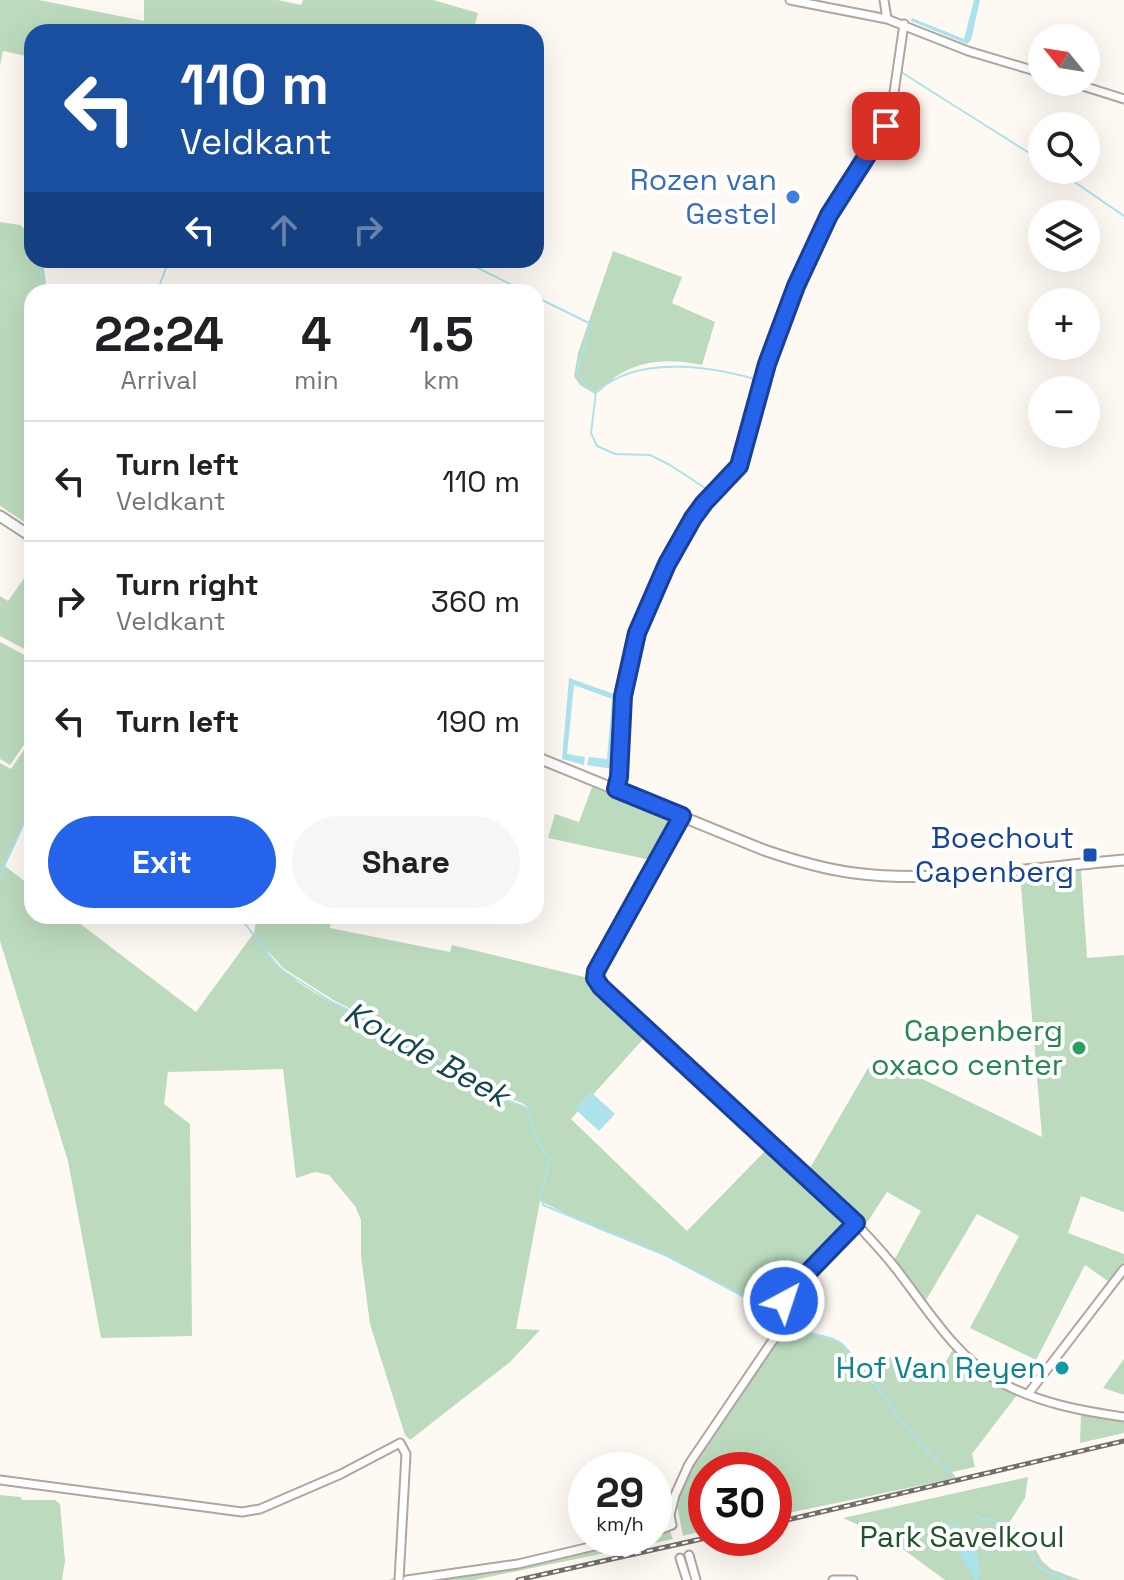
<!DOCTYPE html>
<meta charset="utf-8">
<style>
:root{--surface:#fff;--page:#f6f6f6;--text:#202124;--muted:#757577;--line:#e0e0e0;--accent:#2563eb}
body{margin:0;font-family:"Space Grotesk",sans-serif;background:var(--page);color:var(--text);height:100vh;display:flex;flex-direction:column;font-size:30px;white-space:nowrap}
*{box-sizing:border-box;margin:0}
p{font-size:26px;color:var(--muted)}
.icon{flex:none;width:44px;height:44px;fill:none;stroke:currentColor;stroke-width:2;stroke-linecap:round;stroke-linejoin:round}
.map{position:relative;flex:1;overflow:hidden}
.panel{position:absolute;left:24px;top:284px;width:520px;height:640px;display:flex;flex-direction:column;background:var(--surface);border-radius:24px;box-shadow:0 8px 32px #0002}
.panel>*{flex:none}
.hud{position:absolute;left:24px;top:24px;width:520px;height:244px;border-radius:24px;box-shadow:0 8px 32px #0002;background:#1a4fa0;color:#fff;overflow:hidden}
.needle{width:52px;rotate:300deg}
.buttons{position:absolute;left:1028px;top:24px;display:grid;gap:16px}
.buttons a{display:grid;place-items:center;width:72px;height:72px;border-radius:50%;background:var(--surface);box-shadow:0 8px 32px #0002;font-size:40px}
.speed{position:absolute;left:568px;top:1452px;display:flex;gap:16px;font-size:40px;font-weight:700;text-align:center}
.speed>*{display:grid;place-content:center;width:104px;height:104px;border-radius:50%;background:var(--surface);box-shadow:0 8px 32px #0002;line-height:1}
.speed small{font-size:20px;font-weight:400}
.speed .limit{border:12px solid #d22;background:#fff;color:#111}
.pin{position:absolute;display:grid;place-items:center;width:68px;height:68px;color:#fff;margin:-34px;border-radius:16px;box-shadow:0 4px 12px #0006}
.me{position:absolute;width:88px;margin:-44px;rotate:40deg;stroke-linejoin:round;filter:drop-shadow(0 0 6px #0008)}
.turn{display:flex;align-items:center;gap:28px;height:168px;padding:0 24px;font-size:36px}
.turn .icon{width:104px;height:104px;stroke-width:2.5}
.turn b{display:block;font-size:56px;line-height:68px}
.lanes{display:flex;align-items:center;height:76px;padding:0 24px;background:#0003;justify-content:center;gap:40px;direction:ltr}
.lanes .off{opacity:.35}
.eta{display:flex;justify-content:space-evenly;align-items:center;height:136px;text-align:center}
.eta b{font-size:48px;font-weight:800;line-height:56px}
.primary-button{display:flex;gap:16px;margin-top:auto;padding:16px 24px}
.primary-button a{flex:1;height:92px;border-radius:48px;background:var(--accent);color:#fff;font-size:32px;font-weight:800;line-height:92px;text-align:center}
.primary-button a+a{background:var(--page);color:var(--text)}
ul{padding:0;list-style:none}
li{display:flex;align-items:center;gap:24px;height:120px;padding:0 24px;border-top:2px solid var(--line)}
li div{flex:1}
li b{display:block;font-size:30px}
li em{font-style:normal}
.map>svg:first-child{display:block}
.green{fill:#bcdbbe;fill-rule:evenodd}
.water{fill:#abe2ec}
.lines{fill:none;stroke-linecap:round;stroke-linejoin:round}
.stream{stroke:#abe2ec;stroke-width:2}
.minor-casing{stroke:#afa69d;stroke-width:11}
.tertiary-casing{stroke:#afa69d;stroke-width:13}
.minor{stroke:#fff;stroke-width:7}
.tertiary{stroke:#fff;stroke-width:9}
.rail-casing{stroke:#726e69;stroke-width:5}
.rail{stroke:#fff;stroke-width:2;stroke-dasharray:6;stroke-linecap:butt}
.route-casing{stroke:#184099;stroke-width:20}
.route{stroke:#2563eb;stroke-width:14}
.shop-dot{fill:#3f7fe0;stroke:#fff;stroke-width:3}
.transit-dot{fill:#1a4fb4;stroke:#fff;stroke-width:3}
.leisure-dot{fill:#2e9e5b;stroke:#fff;stroke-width:3}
.culture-dot{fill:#0f9aa8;stroke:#fff;stroke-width:3}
.labels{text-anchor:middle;stroke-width:8;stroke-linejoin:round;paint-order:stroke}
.shop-label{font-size:30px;fill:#366cbe;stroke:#fff;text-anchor:end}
.transit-label{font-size:30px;fill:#164399;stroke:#fff;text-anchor:end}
.leisure-label{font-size:30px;fill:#27864d;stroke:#fff;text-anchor:end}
.culture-label{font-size:30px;fill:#0d838f;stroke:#fff;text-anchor:end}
.park-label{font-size:30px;fill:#215228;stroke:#fff}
.water-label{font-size:32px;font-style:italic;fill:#16464e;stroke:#fff}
</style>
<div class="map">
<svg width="1124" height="1580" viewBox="0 0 1124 1580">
<rect width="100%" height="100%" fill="#fff9f3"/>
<path class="green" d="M 0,0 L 39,0 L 144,21 L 144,0 L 278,0 L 301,5 L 303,0 L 433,0 L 478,13 L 473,32 L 32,32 L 32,92 L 30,57 L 3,51 L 0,65 Z
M 0,222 L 20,225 L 32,235 L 32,260 L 43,260 L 47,292 L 32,292 L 32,527 L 0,506 Z
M 613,251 L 682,277 L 672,303 L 715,322 L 702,365 C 675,359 644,359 620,374 C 610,379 605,389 595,394 L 580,385 L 574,376 L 578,353 Z
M 32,567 L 32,653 L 0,636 L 0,596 L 8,601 Z
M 0,642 L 32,659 L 32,733 L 10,765 L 0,759 Z
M 32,738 L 32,806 L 5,866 L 32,887 L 32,916 L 70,916 L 196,1012 L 254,933 L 257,916 L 332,916 L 330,928 L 450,952 L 452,945 L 588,978 L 587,982 L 646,1036 L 571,1119 L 687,1231 L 767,1149 L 848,1223 L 765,1308 L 667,1256 L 596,1228 L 540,1201 L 516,1329 L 540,1330 L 510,1362 L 410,1440 L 405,1435 L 370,1324 L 361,1256 L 361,1220 L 355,1206 L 329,1175 L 315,1172 L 296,1178 L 283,1069 L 168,1072 L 164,1104 L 190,1124 L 192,1336 L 101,1338 L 68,1161 L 0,941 L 0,763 L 11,769 ZM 266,949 L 283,968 L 335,1001 L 402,1034 L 486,1090 L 522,1103 L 529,1108 C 480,1096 444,1059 400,1035 C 357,1011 293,993 266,949 Z
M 592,787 L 674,819 L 675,824 L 655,861 L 548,838 L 555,814 L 579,822 Z
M 1081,869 L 1087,958 L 1124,955 L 1124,1212 L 1081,1196 L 1068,1233 L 1124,1254 L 1124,1269 L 1112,1284 L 1085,1265 L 1036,1360 L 970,1328 L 1019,1236 L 977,1214 L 923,1305 L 892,1264 L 921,1211 L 887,1192 L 862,1230 L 806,1175 L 875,1056 L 1042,1137 L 1020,874 Z
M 790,1320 L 801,1331 L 841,1342 L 873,1384 L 891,1356 L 934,1382 L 956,1344 L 966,1356 L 1020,1391 L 972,1454 L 975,1467 L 952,1472 L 956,1478 L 774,1516 L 774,1470 L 706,1470 L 706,1530 L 683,1536 L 675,1495 L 679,1483 Z
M 1124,1359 L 1124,1395 L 1103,1388 Z
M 1081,1412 L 1124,1417 L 1124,1433 L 1080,1443 Z
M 1028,1477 L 1025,1498 L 1009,1523 L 1033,1545 L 1042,1561 L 1051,1569 L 1080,1580 L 945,1580 L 889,1539 L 843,1518 Z
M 0,1495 L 21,1497 L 22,1500 L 55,1500 L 60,1504 L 65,1561 L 62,1580 L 0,1580 Z
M 667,1523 L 673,1539 L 474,1580 L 389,1580 L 398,1576 L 517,1559 L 606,1538 L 654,1538 L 654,1527 Z"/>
<path class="water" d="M 974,0 L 980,0 L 971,40 L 967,44 L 911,21 L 912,18 L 964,39 Z
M 569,678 L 617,695 L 613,769 L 587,765 L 589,757 L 607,759 L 612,699 L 574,685 L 567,754 L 585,757 L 584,765 L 562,759 Z
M 591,1092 L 615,1114 L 599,1131 L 575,1109 Z
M 941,1522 C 947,1523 955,1524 960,1527 C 975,1538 983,1563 978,1580 L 975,1580 Z"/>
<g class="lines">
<path class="stream" d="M 901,72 L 1042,161
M 1057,170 L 1124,216
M 39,260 L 44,292
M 462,260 L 526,292
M 157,292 L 169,260
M 536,297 L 591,324 L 577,371 L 585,385 L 595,391
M 597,391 C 639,355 706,366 755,379
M 596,392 L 591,433 L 597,446 L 615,454 L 650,455 L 670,465 L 705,488
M 0,875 L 32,806
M 239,916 L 280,969 L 334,1003 L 402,1035 L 484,1091 L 527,1108 L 535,1136 L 550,1161 L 540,1195 L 543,1205 L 667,1256 L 784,1318
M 793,1323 C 807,1337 832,1334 843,1345 C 882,1385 904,1437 950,1472
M 972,1513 L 980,1519 L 993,1520 L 1029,1553 L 1040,1568 L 1066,1580"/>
<defs>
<path id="minor" d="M 790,0 L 887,19 L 968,51 L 1042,73
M 884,0 L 887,19
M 1070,82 L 1124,99
M 616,789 L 619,777 C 620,747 620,715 624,685 C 634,627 661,572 691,521 C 704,500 728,487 739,466 L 776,338 L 819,233 L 886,126 L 892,106 L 904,24
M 682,816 L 596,971 L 597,983 L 856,1223 C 868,1237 881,1250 893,1265 C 925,1305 954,1356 1000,1382 C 1039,1403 1081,1411 1124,1417
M 1028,1394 L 1124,1269
M 0,1480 L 242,1512 L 260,1509 L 341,1474 L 400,1443 L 406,1454 L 399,1580
M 654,1532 L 672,1525 L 670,1515 L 675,1495 L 689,1464 L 771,1343 L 790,1320 L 784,1305 L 785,1296 L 856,1223
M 689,1555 L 696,1580
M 680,1558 L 687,1580
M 407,1580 L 518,1564 L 628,1538
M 833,1580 L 853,1580"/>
<path id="tertiary" d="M 0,516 L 32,537
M 536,757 L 764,850 C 793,860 823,869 854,873 C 936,884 1040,867 1124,860"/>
</defs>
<use href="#minor" class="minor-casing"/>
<use href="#tertiary" class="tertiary-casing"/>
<use href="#minor" class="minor"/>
<use href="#tertiary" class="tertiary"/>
<defs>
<path id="rail" d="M 774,1523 L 1124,1441
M 518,1580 L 706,1538"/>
</defs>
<use href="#rail" class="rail-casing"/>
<use href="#rail" class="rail"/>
</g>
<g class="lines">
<defs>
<path id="route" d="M 784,1301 L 785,1296 L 856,1223 L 601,987 L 595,978 L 596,971 L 682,816 L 616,789 L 619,777 L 623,696 L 637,633 L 667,564 L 693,518 L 704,503 L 739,466 L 767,364 L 796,286 L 829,215 L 886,126"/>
</defs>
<use href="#route" class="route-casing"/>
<use href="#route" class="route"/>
</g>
<circle class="shop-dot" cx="793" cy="197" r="8"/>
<rect class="transit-dot" x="1082" y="847" width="16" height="16" rx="4"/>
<circle class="leisure-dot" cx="1079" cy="1048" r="8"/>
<circle class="culture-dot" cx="1062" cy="1368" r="8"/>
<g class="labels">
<g class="shop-label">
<text x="777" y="190">Rozen van<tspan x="777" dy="34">Gestel</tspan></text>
</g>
<g class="transit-label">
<text x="1074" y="848">Boechout<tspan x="1074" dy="34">Capenberg</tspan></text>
</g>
<g class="leisure-label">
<text x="1063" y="1041">Capenberg<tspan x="1063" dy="34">oxaco center</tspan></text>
</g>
<g class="culture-label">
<text x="1046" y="1378">Hof Van Reyen</text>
</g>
<g class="park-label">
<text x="962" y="1547">Park Savelkoul</text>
</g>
<g class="water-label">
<text transform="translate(427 1054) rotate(29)" y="11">Koude Beek</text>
</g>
</g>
</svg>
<div class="buttons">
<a><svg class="needle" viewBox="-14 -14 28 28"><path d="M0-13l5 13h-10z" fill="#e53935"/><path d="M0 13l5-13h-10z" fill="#757577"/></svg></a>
<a><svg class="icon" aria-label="search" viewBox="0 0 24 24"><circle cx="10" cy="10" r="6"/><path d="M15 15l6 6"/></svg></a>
<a><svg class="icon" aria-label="layers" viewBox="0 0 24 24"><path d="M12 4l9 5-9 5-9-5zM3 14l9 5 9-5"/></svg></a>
<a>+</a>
<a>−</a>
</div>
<div class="speed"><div>29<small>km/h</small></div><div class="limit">30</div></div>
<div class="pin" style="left:886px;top:126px;background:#d93025"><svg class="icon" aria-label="arrive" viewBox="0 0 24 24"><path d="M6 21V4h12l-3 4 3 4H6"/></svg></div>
<svg class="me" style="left:784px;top:1301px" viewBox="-20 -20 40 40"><circle r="17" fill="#2563eb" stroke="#fff" stroke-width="3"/><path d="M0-11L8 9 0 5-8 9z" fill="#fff"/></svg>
<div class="hud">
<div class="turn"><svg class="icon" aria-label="left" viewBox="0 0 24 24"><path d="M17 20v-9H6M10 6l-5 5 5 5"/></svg><div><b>110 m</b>Veldkant</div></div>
<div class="lanes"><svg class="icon" aria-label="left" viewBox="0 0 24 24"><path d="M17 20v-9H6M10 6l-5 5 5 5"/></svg><svg class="icon off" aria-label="ahead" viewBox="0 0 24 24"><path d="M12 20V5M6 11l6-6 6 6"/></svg><svg class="icon off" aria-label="right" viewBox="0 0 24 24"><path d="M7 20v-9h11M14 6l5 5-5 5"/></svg></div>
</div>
<section class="panel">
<div class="eta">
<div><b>22:24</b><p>Arrival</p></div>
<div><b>4</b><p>min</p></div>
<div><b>1.5</b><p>km</p></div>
</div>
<ul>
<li><svg class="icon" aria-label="left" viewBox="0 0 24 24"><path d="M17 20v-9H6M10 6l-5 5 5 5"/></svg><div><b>Turn left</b><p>Veldkant</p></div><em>110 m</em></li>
<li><svg class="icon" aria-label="right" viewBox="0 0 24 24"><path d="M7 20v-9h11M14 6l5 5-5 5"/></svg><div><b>Turn right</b><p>Veldkant</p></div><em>360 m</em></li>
<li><svg class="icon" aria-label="left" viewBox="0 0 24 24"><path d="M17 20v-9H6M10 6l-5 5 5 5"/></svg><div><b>Turn left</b></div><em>190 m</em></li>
</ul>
<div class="primary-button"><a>Exit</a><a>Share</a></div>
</section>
</div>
